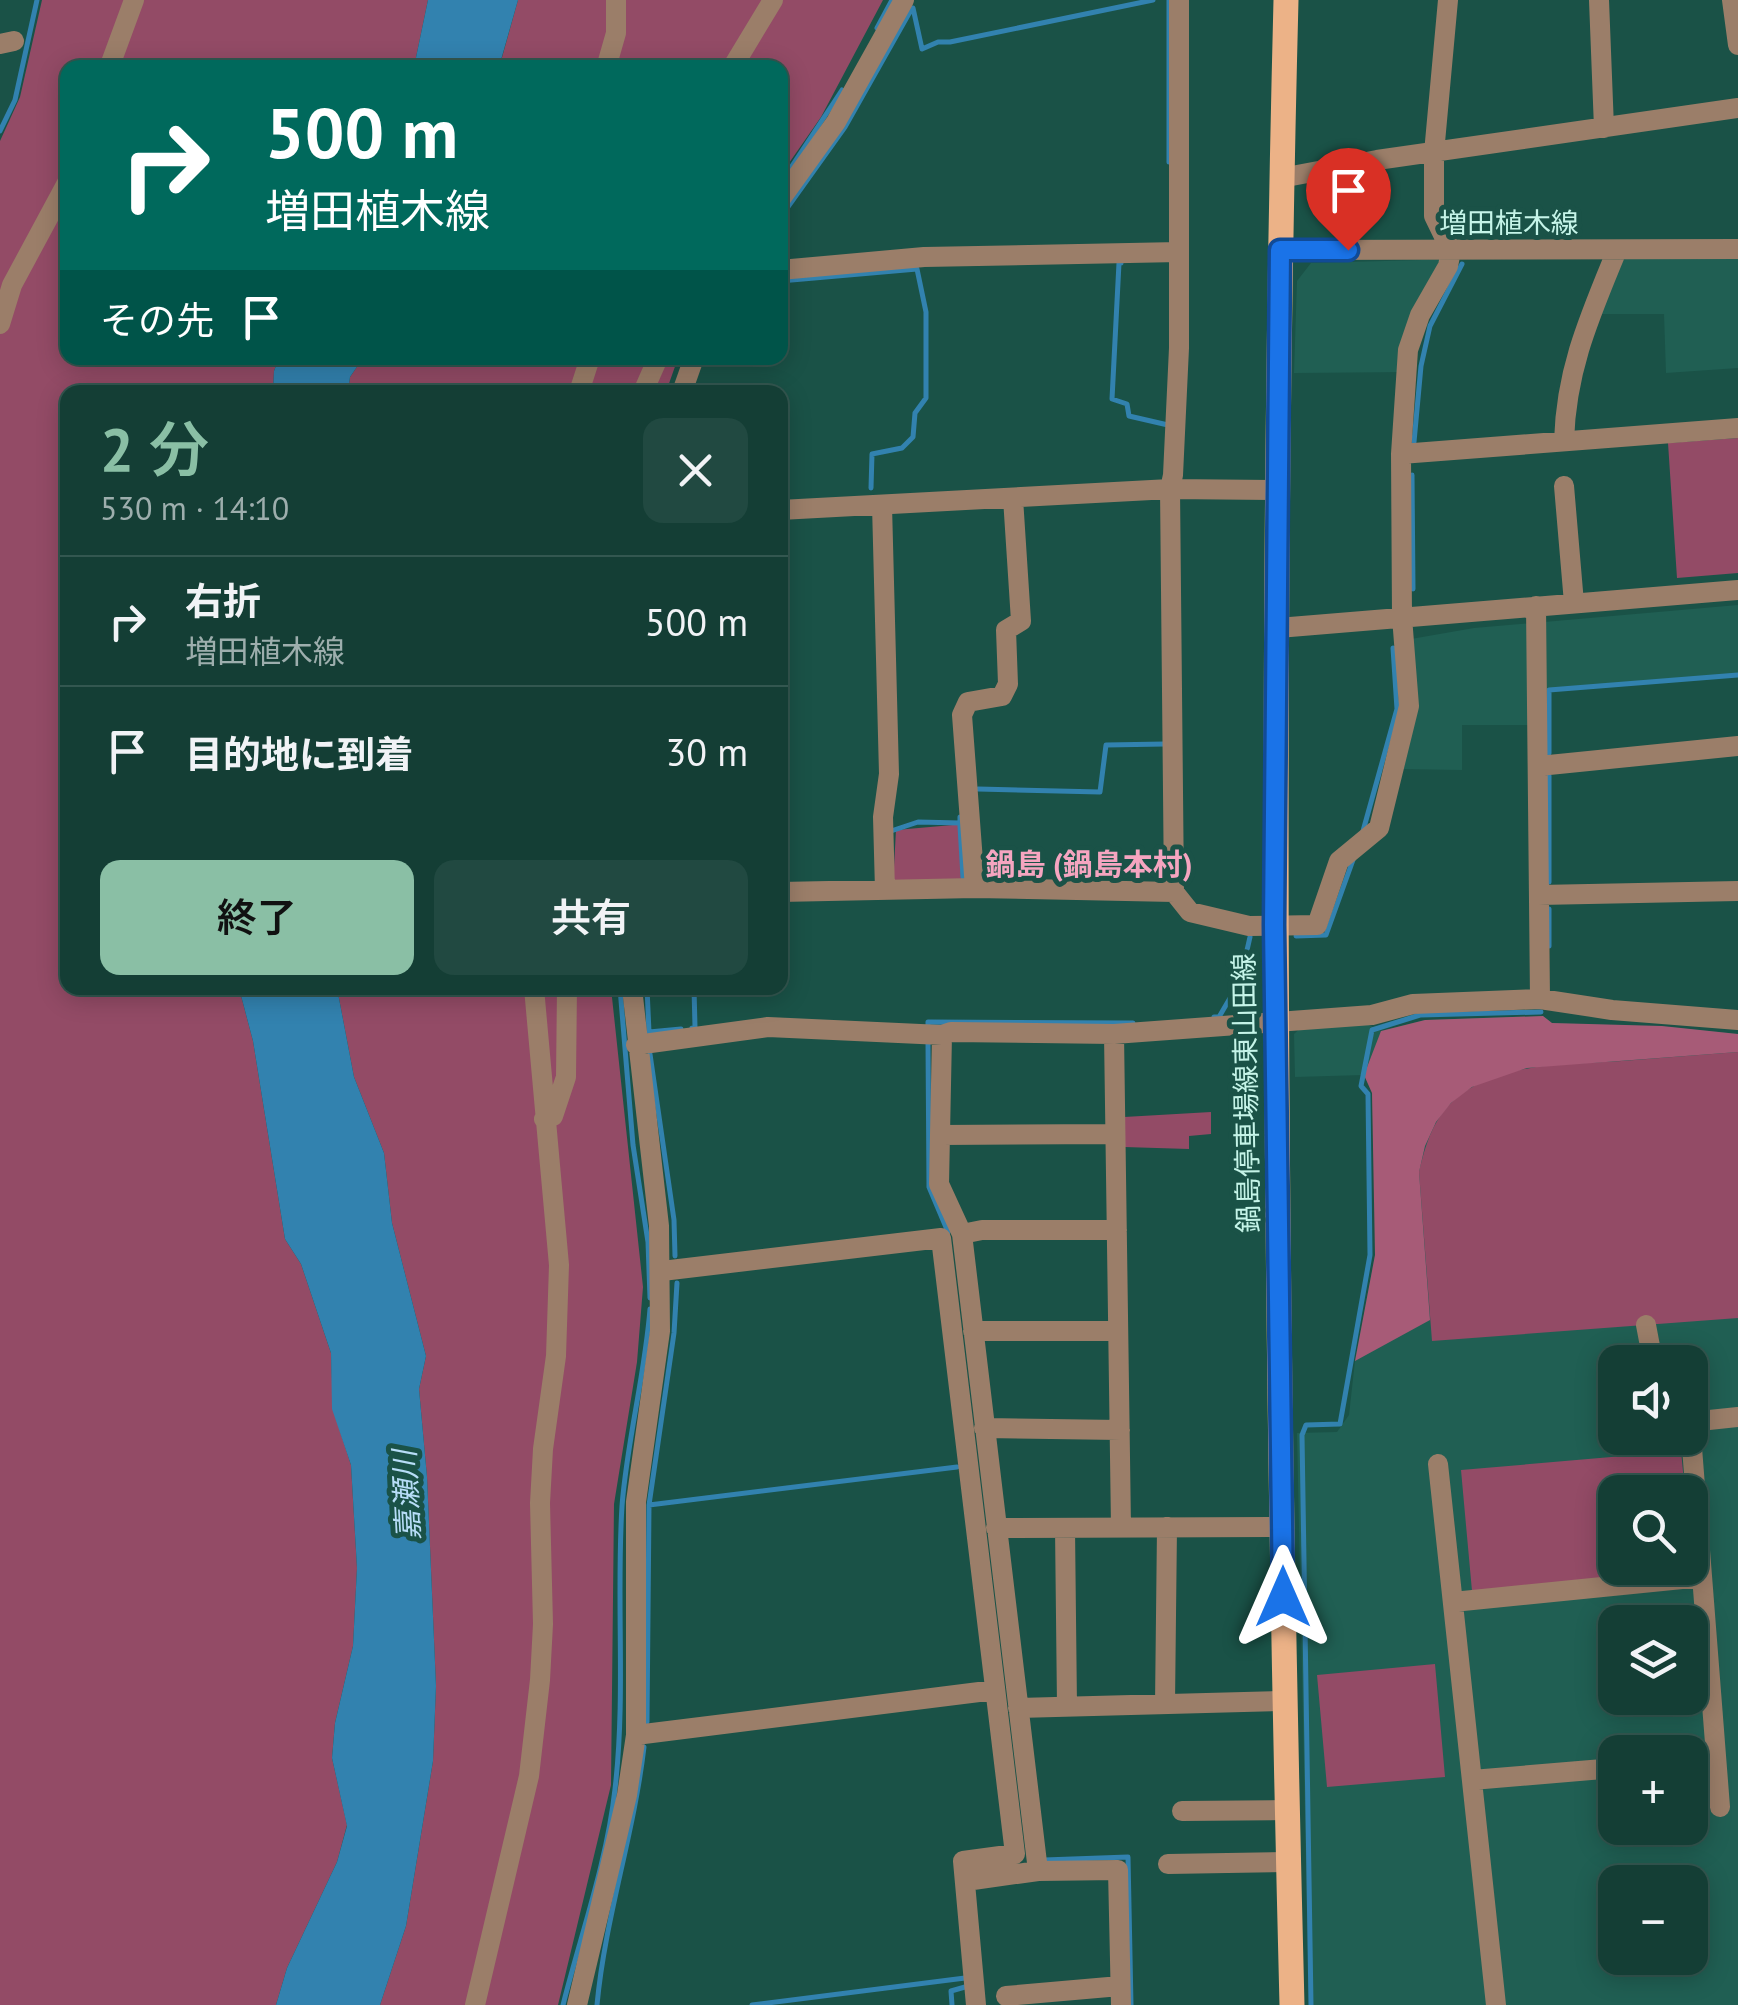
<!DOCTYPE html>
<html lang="ja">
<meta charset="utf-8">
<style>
:root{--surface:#143e35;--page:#214941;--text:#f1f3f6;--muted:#9daead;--line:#335750;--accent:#8abfa5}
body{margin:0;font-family:"PT Sans","Noto Sans JP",sans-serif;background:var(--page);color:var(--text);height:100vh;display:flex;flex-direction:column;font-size:38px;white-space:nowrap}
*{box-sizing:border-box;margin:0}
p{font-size:32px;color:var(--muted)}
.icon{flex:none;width:55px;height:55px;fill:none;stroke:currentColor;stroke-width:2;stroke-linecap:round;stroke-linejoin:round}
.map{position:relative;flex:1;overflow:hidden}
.side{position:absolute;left:60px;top:385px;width:728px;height:610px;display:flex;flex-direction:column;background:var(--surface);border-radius:20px;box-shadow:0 5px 25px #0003,0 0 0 2px var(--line)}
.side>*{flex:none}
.guide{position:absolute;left:60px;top:60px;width:728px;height:305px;border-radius:20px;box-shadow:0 5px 25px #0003,0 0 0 2px var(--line);background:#00695c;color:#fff;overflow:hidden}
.buttons{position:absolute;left:1598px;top:1345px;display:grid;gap:20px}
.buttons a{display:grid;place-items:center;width:110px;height:110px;border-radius:20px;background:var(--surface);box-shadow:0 5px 25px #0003,0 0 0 2px var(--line);font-size:50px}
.pin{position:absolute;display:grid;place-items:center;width:85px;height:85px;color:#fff;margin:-102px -42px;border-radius:50% 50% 50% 0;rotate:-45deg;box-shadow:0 0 10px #0007}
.pin .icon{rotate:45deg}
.me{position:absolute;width:110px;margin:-55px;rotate:0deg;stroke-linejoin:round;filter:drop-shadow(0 0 8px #0008)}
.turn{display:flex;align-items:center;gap:35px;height:210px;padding:0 40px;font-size:45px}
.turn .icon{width:130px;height:130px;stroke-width:2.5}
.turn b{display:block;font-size:70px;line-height:85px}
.then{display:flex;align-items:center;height:95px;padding:0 40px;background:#0003;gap:20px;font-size:38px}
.round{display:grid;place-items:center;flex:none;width:105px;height:105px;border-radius:20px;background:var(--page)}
.headline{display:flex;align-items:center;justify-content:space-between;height:170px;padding:0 40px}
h1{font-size:60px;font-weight:600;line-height:75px;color:var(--accent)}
.button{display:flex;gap:20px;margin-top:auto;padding:20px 40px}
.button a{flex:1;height:115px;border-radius:20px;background:var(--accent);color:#111;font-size:40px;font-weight:600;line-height:115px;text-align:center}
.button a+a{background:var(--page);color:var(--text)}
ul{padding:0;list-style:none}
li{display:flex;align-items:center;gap:30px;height:130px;padding:0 40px;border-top:2px solid var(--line)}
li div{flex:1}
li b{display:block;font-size:38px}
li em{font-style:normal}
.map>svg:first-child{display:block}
.built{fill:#205f53;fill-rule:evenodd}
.green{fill:#934b66}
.forest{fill:#a75b77}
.water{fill:#3282af}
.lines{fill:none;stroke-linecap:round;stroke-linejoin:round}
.stream{stroke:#3282af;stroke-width:5}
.minor{stroke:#9b7e69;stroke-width:20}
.major{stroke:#ecb287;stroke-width:25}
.route-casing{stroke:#114b97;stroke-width:25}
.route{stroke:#1a73e8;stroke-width:18}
.labels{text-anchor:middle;stroke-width:10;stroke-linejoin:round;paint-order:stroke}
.street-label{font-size:28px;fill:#c5f4e8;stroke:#1a5247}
.neighbourhood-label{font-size:30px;font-weight:bold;fill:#f5a5c0;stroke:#1a5247}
.water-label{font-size:30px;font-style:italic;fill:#b7ddf7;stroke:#1a5247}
</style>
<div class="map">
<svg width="1738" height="2005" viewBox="0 0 1738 2005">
<rect width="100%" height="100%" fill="#1a5247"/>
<path class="built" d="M 1738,258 L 1738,368 L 1666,373 L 1664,314 L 1596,314 L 1620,259 Z
M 1458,259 L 1426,316 L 1410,372 L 1294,373 L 1297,281 L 1311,263 Z
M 1738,605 L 1738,676 L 1533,692 L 1531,725 L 1462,725 L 1462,770 L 1400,769 L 1411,639 L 1474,628 Z
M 1543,1016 L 1552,1023 L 1669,1027 L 1738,1034 L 1738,2005 L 1309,2005 L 1297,1433 L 1337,1432 L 1349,1415 L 1355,1361 L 1375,1255 L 1375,1197 L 1372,1093 L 1364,1075 L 1295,1077 L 1294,1034 L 1305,1024 L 1367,1024 L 1381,1031 L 1425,1020 ZM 1615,1362 L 1690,1362 L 1690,1438 L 1615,1438 ZM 1615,1492 L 1690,1492 L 1690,1568 L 1615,1568 ZM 1615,1622 L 1690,1622 L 1690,1698 L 1615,1698 ZM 1615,1752 L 1690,1752 L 1690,1828 L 1615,1828 ZM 1615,1882 L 1690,1882 L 1690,1958 L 1615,1958 Z"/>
<path class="green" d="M 42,0 L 428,0 L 414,67 L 68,68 L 68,358 L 279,358 L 274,371 L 273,392 L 68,392 L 68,988 L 239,988 L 253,1041 L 285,1239 L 301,1264 L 331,1353 L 333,1409 L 351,1465 L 357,1568 L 353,1646 L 335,1723 L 332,1758 L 347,1825 L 337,1862 L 287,1968 L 276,2005 L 0,2005 L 0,141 L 20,97 Z
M 518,0 L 883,0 L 821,117 L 780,176 L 780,68 L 499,68 Z
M 363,358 L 678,358 L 666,392 L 348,392 L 350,377 Z
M 1738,438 L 1738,573 L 1677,578 L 1668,443 Z
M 964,824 L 968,883 L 893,885 L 896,830 Z
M 337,988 L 611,988 L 643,1287 L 637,1362 L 614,1504 L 611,1785 L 558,2005 L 380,2005 L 406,1926 L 433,1761 L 436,1686 L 427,1477 L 419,1389 L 426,1356 L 392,1223 L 384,1153 L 354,1077 Z
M 1738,1052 L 1738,1318 L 1432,1341 L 1419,1172 C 1425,1147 1432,1122 1451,1103 C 1495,1061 1566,1065 1622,1061 C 1660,1058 1699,1055 1738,1052 Z
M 1211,1112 L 1211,1134 L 1189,1136 L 1189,1149 L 1124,1147 L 1124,1117 Z
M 1681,1451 L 1685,1492 L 1615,1492 L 1615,1568 L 1690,1568 L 1690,1551 L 1692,1572 L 1472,1591 L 1461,1470 Z
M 1435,1664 L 1445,1777 L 1327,1787 L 1317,1675 Z"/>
<path class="forest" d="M 1543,1016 L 1552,1023 L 1662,1026 L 1738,1034 L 1738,1052 L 1527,1068 L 1472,1087 L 1451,1103 L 1436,1122 L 1425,1146 L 1419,1172 L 1430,1320 L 1355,1361 L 1375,1255 L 1372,1093 L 1364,1075 L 1381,1031 L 1425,1020 Z"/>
<path class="water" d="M 428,0 L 518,0 L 499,67 L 414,67 Z
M 279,358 L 363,358 L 350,377 L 348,392 L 273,392 L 274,371 Z
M 239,988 L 337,988 L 354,1077 L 384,1153 L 392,1223 L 426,1356 L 419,1389 L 427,1477 L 436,1686 L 433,1761 L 406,1926 L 380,2005 L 276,2005 L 287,1968 L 337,1862 L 347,1826 L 332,1758 L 335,1723 L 353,1646 L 357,1568 L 351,1465 L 332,1409 L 331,1353 L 301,1264 L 285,1239 L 253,1041 Z"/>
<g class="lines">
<path class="stream" d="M 1169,0 L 1169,162
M 913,8 L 922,49 L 938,42 L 950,42 L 1153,0
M 877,28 L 892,0
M 0,131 L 15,100 L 37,0
M 790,169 L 842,90
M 780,218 L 845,127 L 911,10
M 1121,263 L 1119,263 L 1112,399 L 1127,404 L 1129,416 L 1168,425
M 780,281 L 917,269 L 926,312 L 926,398 L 915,413 L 913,437 L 902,448 L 872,454 L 871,488
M 1414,442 L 1421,366 L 1430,326 L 1462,264
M 1412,475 L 1413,589
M 1549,753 L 1549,690 L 1738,675
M 1549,776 L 1549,882
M 978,789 L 1100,792 L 1106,745 L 1165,744
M 960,826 L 963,877
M 891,831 L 918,822 L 960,823 L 960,817
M 1363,831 L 1397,709 L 1393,648
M 1549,909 L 1549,946
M 1296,936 L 1326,935 L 1353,860
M 620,988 L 633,1145 L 648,1242 L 650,1298
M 647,988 L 649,1032 L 681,1029
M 1214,1017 L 1219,1017 L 1240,981 L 1250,937
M 692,1028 L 695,1027 L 694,988
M 928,1031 L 928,1022 L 1133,1023
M 928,1042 L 929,1187 L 948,1232
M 650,1054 L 674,1220 L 675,1256
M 649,1505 L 957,1467
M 647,1722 L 649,1505 L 674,1333 L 677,1283
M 1044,1860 L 1128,1857 L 1131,2005
M 563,2005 C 581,1934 607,1862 615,1789 C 626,1695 616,1600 622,1506 C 627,1440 645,1375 650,1309
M 597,2005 C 605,1918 634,1834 644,1747
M 752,2005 L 965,1978
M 952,2005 L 951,1991 L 965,1987
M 1311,2005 L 1302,1435 L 1306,1425 L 1340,1424 L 1370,1255 L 1368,1094 L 1361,1086 L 1372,1030 L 1420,1015 L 1541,1012"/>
<path class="minor" d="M 1599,0 L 1604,128
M 1732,0 L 1738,45
M 0,44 L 14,41
M 109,68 L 134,0
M 606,68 L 616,33 L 616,0
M 732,68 L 773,0
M 1281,178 L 1377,160 L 1738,108
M 780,200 L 836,122 L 904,0
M 1279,250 L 1738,249
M 780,270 L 924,257 L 1179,252
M 0,324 L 12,285 L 68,181
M 579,392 L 590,358
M 643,392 L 658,358
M 682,392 L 694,358
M 1564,441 C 1566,369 1590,316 1617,250
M 1401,454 L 1738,428
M 1564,486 L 1574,603
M 882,505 L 889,774 L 883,817 L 885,890
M 780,510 L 1170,489 L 1277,490
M 1536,606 L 1540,999
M 1278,628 L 1738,590
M 1539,766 L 1738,746
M 975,888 L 962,715 L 968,702 L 1002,696 L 1008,684 L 1006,630 L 1021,621 L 1013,498
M 780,892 L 975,888 L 1174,892 L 1190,912 L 1249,926 L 1317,925 L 1339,861 L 1379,828 L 1409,706 L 1402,617 L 1401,454 L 1408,350 L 1420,315 L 1448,266 L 1451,251 L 1434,216 L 1434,153 L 1448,0
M 1174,892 L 1170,489 L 1173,475 L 1179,348 L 1179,0
M 1539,895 L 1738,891
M 1114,1034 L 1121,1527
M 636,1045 L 768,1027 L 942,1035
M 544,1119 L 553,1116 L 566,1077 L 567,988
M 940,1135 L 1115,1134
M 962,1234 L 982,1230 L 1117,1230
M 662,1271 L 941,1238 L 1015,1854 L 963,1861 L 976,2005
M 1646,1325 L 1653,1362
M 973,1331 L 1118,1331
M 984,1428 L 1120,1430
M 1438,1464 L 1496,2005
M 996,1528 L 1282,1527
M 1065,1528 L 1067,1707
M 1453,1602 L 1702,1577
M 1165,1704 L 1167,1527
M 1018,1708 L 1284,1701
M 636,1735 L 995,1690
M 1690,1761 L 1716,1759
M 1472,1780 L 1615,1768
M 1720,1807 L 1690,1422 L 1738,1417
M 1182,1811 L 1287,1810
M 1168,1864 L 1288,1862
M 973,1880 L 1038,1871
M 1006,1996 L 1120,1986
M 475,2005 L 529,1776 L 540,1680 L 543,1624 L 540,1503 L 543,1449 L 556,1356 L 559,1265 L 534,988
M 577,2005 L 627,1795 L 636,1735 L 636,1502 L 660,1331 L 659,1226 L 632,988
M 1121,2005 L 1118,1870 L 1038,1871 L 962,1234 L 939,1184 L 942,1035 L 951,1032 L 1114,1034 L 1372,1015 L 1413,1004 L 1540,999 L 1612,1010 L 1738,1020"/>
<path class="major" d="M 1286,0 C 1269,668 1275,1337 1292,2005"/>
</g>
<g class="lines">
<defs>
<path id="route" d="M 1283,1597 L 1274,925 L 1280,250 L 1348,250"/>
</defs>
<use href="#route" class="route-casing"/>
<use href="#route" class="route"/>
</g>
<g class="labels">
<g class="street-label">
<text x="1509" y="233">増田植木線</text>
<text transform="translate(1246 1093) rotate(-91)" y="10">鍋島停車場線東山田線</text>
</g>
<g class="neighbourhood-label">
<text x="1089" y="875">鍋島 (鍋島本村)</text>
</g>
<g class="water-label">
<text transform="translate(407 1495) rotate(-93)" y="10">嘉瀬川</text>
</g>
</g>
</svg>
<div class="buttons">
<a><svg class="icon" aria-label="sound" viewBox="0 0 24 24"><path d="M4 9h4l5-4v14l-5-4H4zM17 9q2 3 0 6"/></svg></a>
<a><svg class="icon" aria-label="search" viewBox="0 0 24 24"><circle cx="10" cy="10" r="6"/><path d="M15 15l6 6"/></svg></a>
<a><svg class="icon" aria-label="layers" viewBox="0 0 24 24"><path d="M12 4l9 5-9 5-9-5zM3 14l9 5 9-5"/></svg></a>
<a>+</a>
<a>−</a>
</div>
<div class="pin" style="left:1348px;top:250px;background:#d93025"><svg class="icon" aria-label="arrive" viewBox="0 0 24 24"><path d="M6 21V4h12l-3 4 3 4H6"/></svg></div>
<svg class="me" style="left:1283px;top:1597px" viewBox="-20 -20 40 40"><path d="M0-17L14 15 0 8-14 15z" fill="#1a73e8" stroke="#fff" stroke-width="4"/></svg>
<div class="guide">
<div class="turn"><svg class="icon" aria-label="right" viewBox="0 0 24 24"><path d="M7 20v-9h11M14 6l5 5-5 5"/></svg><div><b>500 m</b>増田植木線</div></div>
<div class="then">その先<svg class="icon" aria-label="arrive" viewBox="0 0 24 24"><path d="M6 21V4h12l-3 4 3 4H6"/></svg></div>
</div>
<section class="side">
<div class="headline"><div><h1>2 分</h1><p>530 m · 14:10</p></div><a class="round"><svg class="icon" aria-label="close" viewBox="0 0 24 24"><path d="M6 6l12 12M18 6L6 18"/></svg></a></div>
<ul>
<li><svg class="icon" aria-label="right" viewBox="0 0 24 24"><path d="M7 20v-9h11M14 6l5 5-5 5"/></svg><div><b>右折</b><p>増田植木線</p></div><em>500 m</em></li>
<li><svg class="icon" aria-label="arrive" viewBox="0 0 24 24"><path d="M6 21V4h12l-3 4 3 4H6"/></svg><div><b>目的地に到着</b></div><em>30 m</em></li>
</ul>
<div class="button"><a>終了</a><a>共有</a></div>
</section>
</div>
